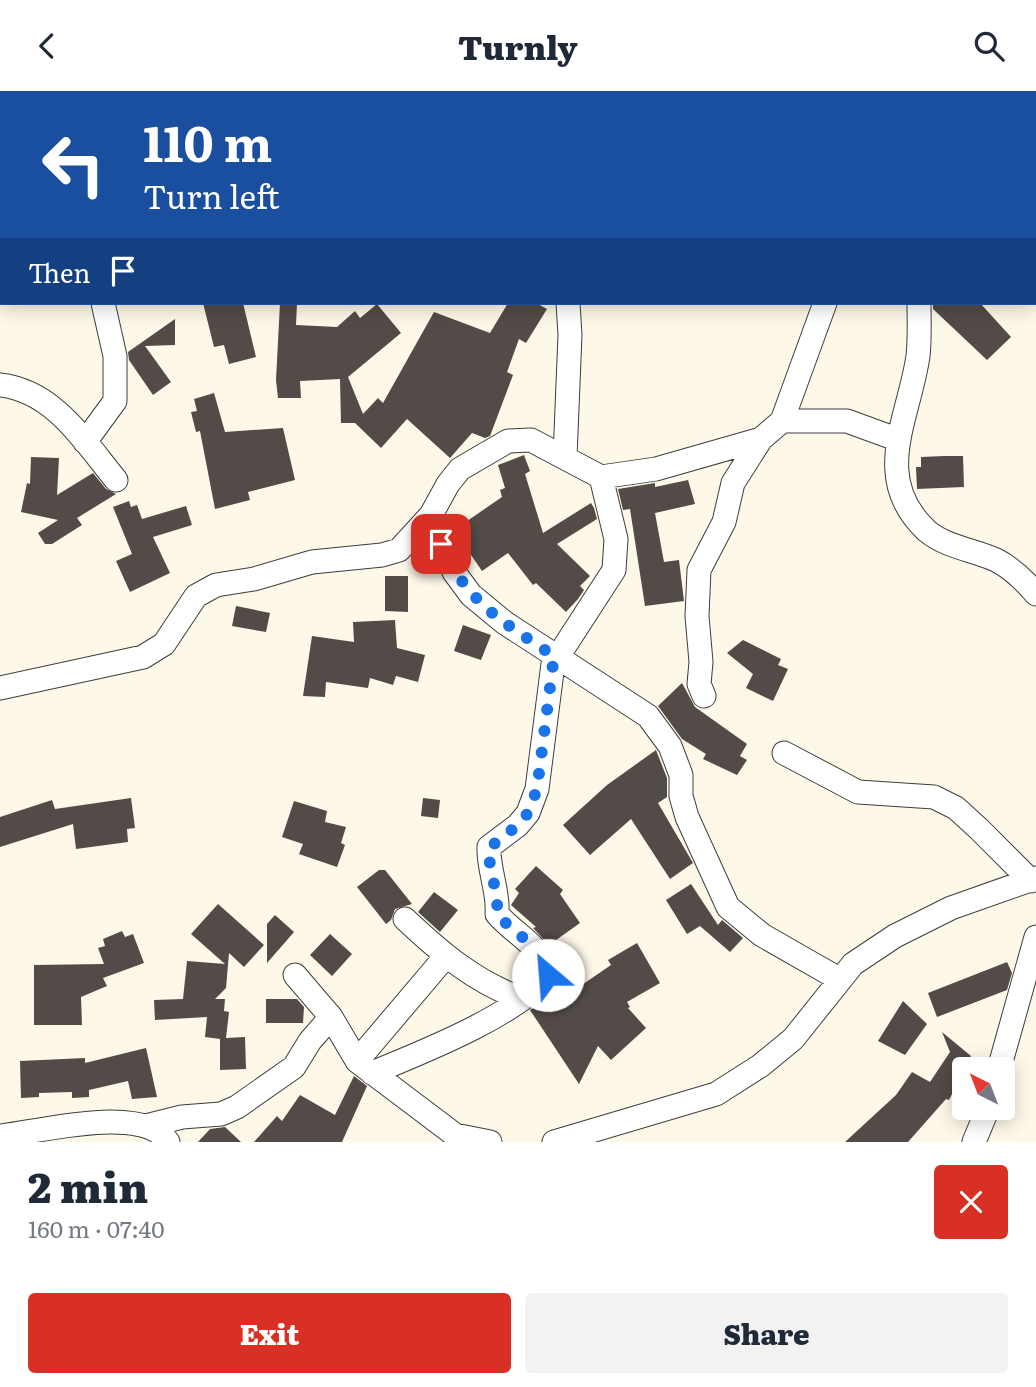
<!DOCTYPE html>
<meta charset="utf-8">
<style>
:root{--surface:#fff;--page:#f2f2f3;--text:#1f2937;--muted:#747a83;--accent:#d93025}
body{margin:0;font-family:Literata,serif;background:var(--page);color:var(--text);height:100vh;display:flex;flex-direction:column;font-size:26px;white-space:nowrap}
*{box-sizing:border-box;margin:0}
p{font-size:23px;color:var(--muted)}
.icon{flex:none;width:38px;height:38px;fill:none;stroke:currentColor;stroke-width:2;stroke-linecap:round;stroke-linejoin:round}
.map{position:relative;height:1051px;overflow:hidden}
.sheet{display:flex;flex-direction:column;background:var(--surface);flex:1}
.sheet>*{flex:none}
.banner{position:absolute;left:0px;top:0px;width:1036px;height:214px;box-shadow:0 4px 18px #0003;background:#1a4fa0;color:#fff;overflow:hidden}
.needle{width:46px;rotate:318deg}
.tools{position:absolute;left:952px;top:966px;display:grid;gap:14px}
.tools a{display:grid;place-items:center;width:63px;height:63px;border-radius:7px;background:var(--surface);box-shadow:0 4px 18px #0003;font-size:35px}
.pin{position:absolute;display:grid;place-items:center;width:60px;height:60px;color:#fff;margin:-30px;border-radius:14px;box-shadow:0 4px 10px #0006}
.me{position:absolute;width:77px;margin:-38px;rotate:333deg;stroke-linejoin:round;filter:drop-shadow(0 0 5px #0008)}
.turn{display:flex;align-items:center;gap:24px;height:147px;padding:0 28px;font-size:32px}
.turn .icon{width:91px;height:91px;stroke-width:2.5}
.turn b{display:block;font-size:49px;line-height:60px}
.then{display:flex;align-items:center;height:66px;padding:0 28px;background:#0003;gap:14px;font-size:26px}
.round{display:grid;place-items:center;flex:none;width:74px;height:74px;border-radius:7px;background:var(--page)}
.head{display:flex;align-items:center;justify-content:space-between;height:119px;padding:0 28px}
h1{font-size:42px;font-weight:800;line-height:52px}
.cta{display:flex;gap:14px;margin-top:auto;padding:14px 28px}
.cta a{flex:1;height:80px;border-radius:7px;background:var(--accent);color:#fff;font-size:28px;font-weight:800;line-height:80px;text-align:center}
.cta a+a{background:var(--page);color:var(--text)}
header{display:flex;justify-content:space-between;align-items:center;height:91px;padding:0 28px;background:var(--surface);font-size:32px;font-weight:800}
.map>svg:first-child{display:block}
.building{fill:#524b48}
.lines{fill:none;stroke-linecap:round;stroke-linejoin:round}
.minor-casing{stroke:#3d3d3d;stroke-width:25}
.minor{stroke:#fff;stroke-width:23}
.route{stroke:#1a73e8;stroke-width:12;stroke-dasharray:0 21.6}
</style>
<header><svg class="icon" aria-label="back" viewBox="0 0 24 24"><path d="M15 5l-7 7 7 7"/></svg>Turnly<svg class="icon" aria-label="search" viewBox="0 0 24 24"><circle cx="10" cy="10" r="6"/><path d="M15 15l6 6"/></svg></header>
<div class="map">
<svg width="1036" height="1051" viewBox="0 0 1036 1051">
<rect width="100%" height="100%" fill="#fef8e9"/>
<path class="building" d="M 203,212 L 243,212 L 256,266 L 229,273 L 224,254 L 214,256 Z
M 280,212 L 297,212 L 296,234 L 337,236 L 355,220 L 360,227 L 377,213 L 401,242 L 348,286 L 363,323 L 378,307 L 383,312 L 434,221 L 490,242 L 508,212 L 536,212 L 547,218 L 526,252 L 519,248 L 507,281 L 513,284 L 490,345 L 485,347 L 472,342 L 450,367 L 407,328 L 381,357 L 355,332 L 341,332 L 340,288 L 300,290 L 301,307 L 278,307 L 276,289 Z
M 933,212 L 980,212 L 1011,246 L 987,269 L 933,218 Z
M 175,228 L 175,254 L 145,255 L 171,291 L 153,304 L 129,269 L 128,261 Z
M 214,302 L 225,341 L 283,337 L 295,389 L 248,401 L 250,409 L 215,418 L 200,340 L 196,341 L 191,321 L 197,320 L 194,308 Z
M 524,364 L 530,380 L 525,383 L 543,442 L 591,412 L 594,417 L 597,428 L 557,453 L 590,485 L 580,495 L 584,499 L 578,508 L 566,521 L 536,492 L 533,494 L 508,462 L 482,480 L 454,439 L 502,406 L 500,399 L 505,397 L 498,374 Z
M 944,365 L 963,365 L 964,396 L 917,398 L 916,376 L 921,376 L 921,366 Z
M 31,366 L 59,367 L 57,404 L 93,382 L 106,398 L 116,403 L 77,427 L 82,434 L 52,453 L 45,453 L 38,442 L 58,429 L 21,421 L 27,392 L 30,393 Z
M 688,389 L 695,413 L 655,422 L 664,471 L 679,469 L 684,510 L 645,515 L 630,418 L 623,419 L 618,398 L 655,392 L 655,396 Z
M 129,410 L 131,416 L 137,414 L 142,428 L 186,415 L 192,434 L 153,446 L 170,482 L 130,501 L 116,470 L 132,463 L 113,416 Z
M 385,485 L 408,485 L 408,521 L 385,520 Z
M 236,515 L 270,522 L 266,541 L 232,535 Z
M 395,529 L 397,557 L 425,564 L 418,591 L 396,585 L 393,594 L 370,587 L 368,597 L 326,591 L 325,606 L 303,605 L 312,545 L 354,551 L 353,531 Z
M 463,534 L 491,544 L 481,569 L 454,560 Z
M 743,549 L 781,568 L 778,574 L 788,578 L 773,610 L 746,597 L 753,583 L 727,562 Z
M 682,592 L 695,616 L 747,653 L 740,665 L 747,669 L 737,684 L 703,668 L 706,663 L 682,648 L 658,615 Z
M 656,659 L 667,687 L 667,706 L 658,712 L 693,772 L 670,788 L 631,728 L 590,764 L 563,734 L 607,694 Z
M 131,707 L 135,737 L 127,738 L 128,751 L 76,758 L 73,733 L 0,756 L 0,726 L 52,709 L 55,718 Z
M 423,707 L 440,709 L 438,727 L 421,725 Z
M 294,710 L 327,720 L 325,731 L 346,736 L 341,752 L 345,754 L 337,776 L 299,763 L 303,753 L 282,746 Z
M 536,775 L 563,799 L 560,803 L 580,832 L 549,854 L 533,837 L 536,836 L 511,814 L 519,802 L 515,798 Z
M 379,779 L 385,779 L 412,813 L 395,818 L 391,829 L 386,833 L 357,796 Z
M 691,793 L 718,834 L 722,829 L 743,847 L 730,861 L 700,835 L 687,843 L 666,809 Z
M 434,801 L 458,819 L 440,841 L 418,821 Z
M 218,813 L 264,854 L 244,876 L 229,862 L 226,897 L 215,908 L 225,908 L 224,920 L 229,921 L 226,947 L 245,946 L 246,978 L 220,979 L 220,948 L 205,946 L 207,926 L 155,929 L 154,909 L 183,908 L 187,870 L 225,873 L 191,843 Z
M 275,824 L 294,841 L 267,872 L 267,833 Z
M 122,840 L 125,846 L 133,843 L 144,872 L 103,887 L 107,895 L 81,906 L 82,934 L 34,934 L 34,874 L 104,873 L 98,857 L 105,855 L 103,848 Z
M 330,843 L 352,863 L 332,885 L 310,864 Z
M 637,852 L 660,892 L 627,911 L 630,916 L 628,917 L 646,937 L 611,969 L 598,955 L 579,993 L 530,919 L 549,907 L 552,911 L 571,897 L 573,900 L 611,874 L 608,869 Z
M 1007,871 L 1012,882 L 1007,899 L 937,926 L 928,902 Z
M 266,908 L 297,908 L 304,916 L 303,932 L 266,932 Z
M 903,910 L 927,933 L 905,964 L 878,950 Z
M 942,941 L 971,965 L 949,1009 L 946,1008 L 908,1051 L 845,1051 L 896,1004 L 912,981 L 930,991 L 950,961 Z
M 146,957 L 157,1006 L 132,1008 L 128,990 L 89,999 L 89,1006 L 72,1007 L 72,1001 L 39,1002 L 39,1006 L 21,1007 L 20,970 L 85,967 L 85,972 Z
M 354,985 L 367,995 L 342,1051 L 254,1051 L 277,1025 L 282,1030 L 300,1004 L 335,1024 Z
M 225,1036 L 241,1051 L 198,1051 L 210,1038 Z"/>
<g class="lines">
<defs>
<path id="minor" d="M 65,0 L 69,2
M 451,0 L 451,2
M 983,0 L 985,2
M 794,2 L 799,0
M 952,2 L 952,0
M 1034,31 L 1036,32
M 0,126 L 2,126
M 919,212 C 919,230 920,247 918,265 C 909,328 870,387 927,440 C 946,456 974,459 996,469 C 1012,477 1025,490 1036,503
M 0,294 C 54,300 84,350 116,389
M 782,330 L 847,330 L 899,349
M 85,351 L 115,310 L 115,265 L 103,212
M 565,366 L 570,244 L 568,212
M 431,424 L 454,481 L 471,504 L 505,532 L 648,625 L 670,655 L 681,684 L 681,705 L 687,726 L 728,816 L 762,844 L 839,888
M 557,567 L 614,479 L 616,448 L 601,386
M 0,597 L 143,566 L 164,553 L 196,505 L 216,494 L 254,488 L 312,471 L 382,464 L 399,459 L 431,424 L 448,393 L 460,378 L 508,350 L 531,349 L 601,386 L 656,378 L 761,348 L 782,330 L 825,212
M 704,605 L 699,593 L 701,571 L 697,525 L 699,479 L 724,431 L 733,392 L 761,348
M 784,662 L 858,701 L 934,706 L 956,717 L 979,738 L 1031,790
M 405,828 C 441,862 475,891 522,908
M 295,884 L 331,926 L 357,970 L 455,1044 L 490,1051
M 357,970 L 446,865
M 999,978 L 1036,846
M 372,982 C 420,962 518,924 548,884 C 542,854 516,845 497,823 C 499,800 488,779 489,756 L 518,734 L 528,722 L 537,698 L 554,565
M 146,1035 L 182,1026 L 221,1023 L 237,1016 L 294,976 L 310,950 L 331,926
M 0,1045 C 39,1041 144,1012 168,1051
M 554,1051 L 716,1003 L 760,975 L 793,948 L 853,873 L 895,845 L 951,817 L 1036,787
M 974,1051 L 988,1017"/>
</defs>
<use href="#minor" class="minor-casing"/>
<use href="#minor" class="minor"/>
</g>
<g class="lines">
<path class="route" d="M 441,453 C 467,512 503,531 554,565 L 537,698 L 528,722 L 518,734 L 489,757 C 488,780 499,800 497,823 C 516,845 542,854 548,884"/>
</g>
</svg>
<div class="tools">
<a><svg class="needle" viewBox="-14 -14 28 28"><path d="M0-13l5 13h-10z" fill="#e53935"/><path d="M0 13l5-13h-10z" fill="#747a83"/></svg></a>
</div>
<div class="pin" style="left:441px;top:453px;background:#d93025"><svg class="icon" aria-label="arrive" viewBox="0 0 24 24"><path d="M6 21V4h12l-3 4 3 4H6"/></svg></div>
<svg class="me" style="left:548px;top:884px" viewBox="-20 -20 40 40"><circle r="19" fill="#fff"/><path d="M0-13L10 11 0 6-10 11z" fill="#1a73e8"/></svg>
<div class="banner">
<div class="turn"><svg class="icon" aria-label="left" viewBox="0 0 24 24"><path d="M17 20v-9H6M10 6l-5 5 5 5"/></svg><div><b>110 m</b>Turn left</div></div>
<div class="then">Then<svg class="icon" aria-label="arrive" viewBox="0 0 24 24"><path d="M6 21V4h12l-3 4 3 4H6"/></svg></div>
</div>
</div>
<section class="sheet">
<div class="head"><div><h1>2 min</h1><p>160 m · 07:40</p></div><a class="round" style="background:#d93025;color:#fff"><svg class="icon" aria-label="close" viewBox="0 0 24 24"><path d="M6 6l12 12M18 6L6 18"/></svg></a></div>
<div class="cta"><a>Exit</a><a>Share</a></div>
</section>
